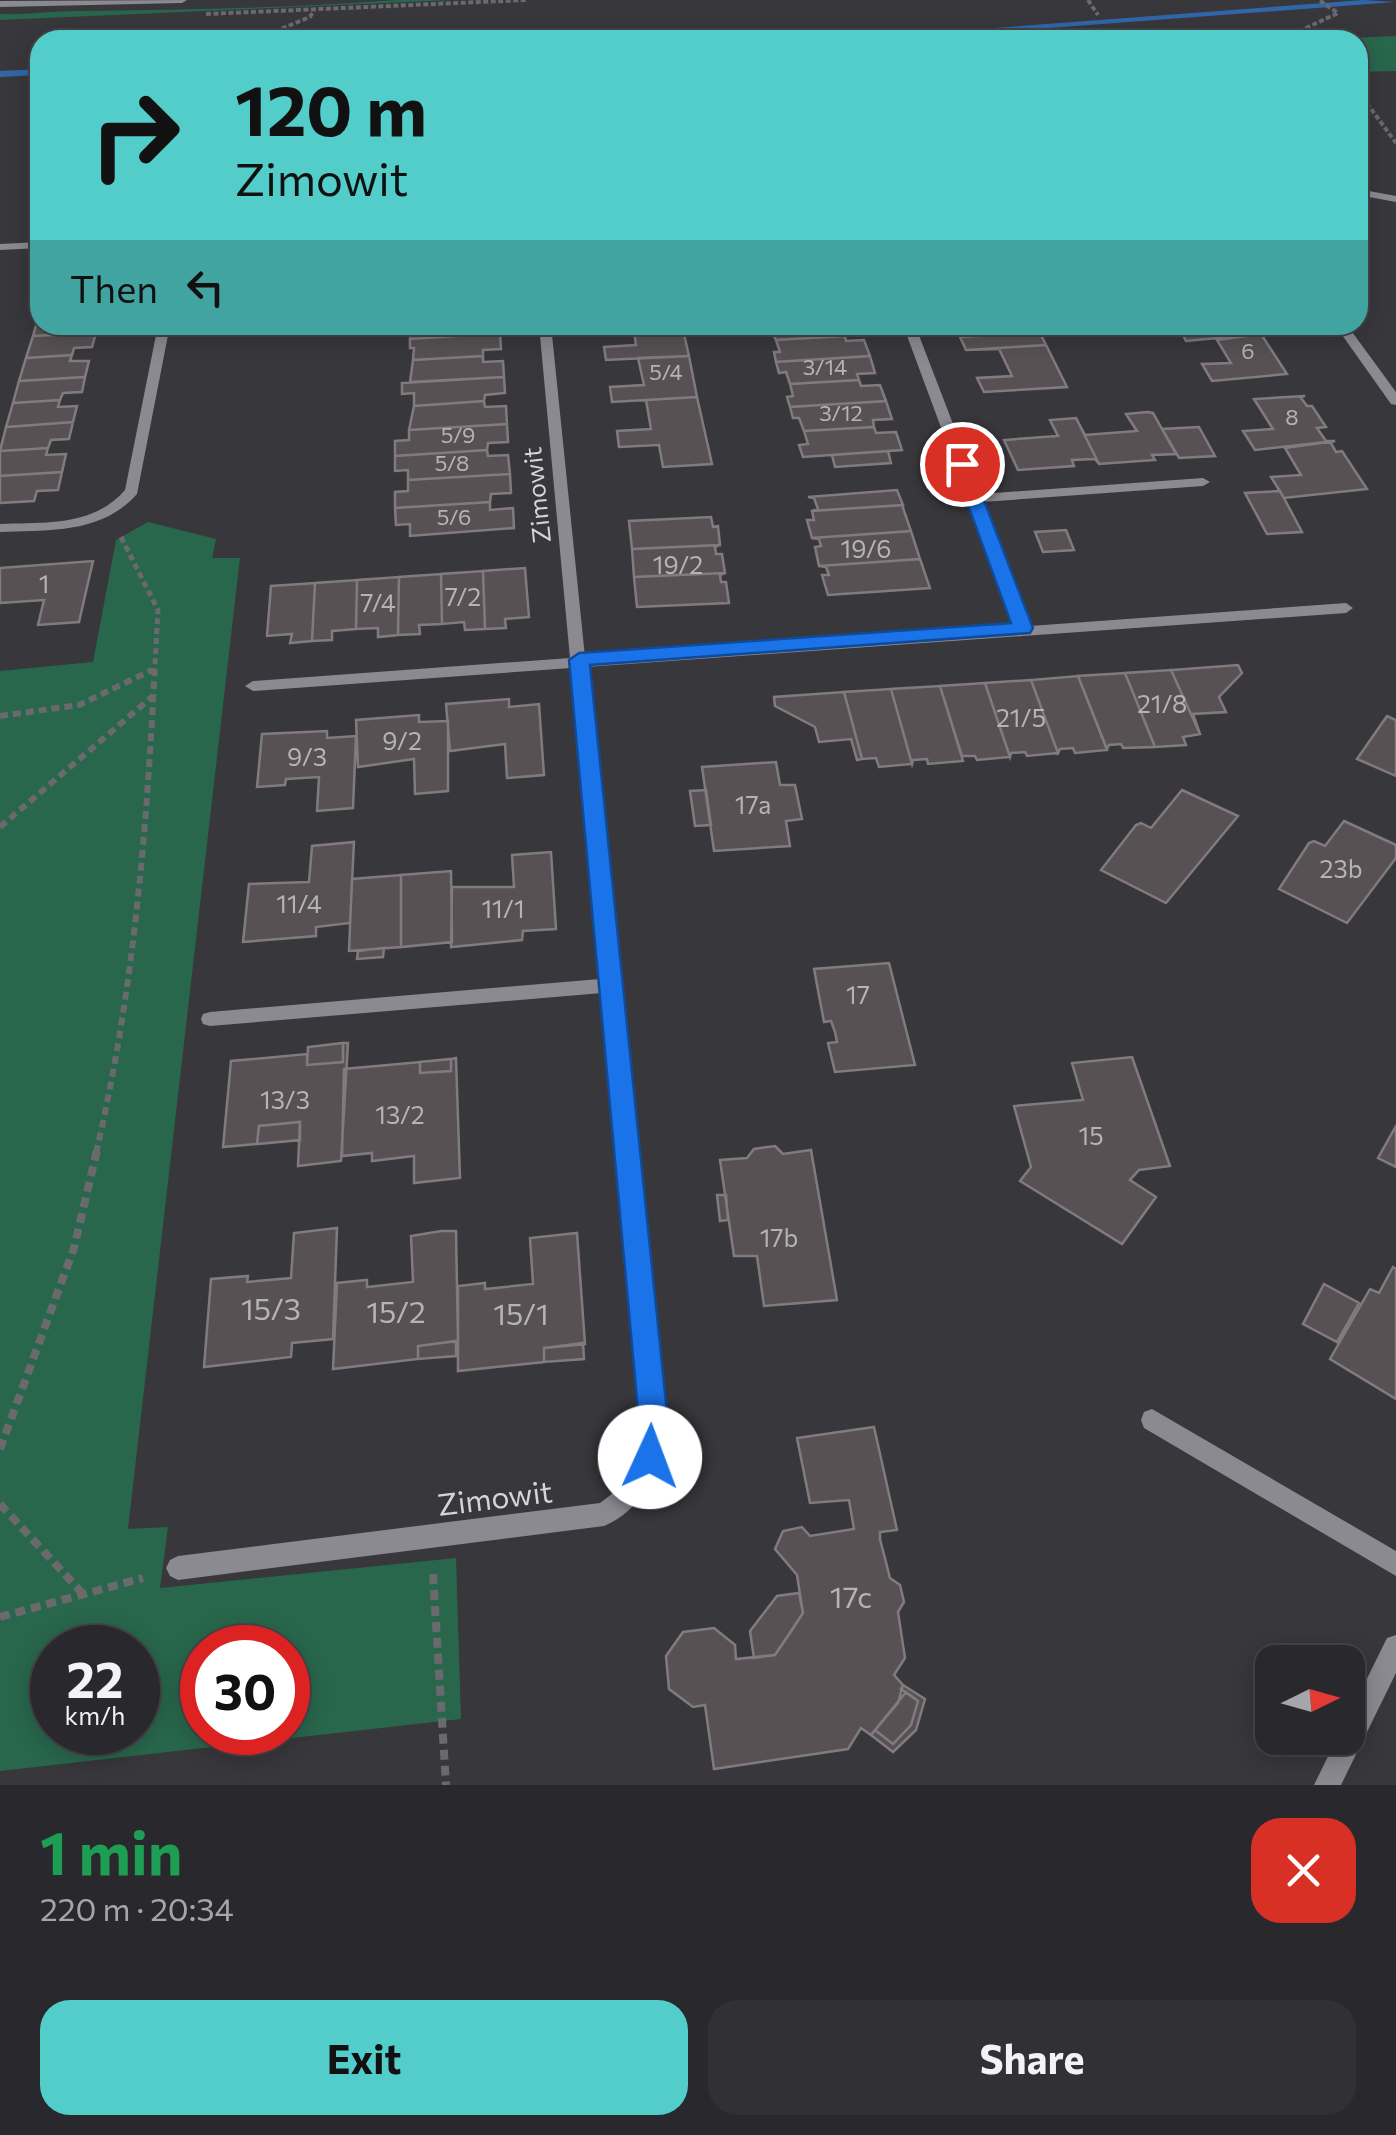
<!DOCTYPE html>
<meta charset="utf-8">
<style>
:root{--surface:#29292d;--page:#313135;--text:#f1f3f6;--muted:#a5a6aa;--line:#454549;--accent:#53cdca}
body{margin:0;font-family:Commissioner,sans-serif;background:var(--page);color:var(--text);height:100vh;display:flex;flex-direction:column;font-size:38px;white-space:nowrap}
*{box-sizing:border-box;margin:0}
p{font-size:32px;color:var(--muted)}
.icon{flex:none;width:55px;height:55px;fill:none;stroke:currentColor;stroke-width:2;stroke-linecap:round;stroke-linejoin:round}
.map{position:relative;height:1785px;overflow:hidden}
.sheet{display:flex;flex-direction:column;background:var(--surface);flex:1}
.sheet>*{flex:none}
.guide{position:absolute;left:30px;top:30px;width:1338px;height:305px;border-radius:30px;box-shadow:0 5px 25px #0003,0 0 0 2px var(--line);background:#53cdca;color:#111;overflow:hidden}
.needle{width:65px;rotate:85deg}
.buttons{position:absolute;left:1255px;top:1645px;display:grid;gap:20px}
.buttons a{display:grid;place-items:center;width:110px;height:110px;border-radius:20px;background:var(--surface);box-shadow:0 5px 25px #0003,0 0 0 2px var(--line);font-size:50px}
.speed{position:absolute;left:30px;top:1625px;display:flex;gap:20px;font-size:50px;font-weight:700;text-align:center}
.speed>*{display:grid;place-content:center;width:130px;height:130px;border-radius:50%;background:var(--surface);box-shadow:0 5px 25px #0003,0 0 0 2px var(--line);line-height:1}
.speed small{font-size:25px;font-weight:400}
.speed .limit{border:15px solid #d22;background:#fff;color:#111}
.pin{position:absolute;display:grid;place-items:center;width:85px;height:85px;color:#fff;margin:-42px;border:5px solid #fff;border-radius:50%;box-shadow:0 2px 10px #0007}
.me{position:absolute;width:110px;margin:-55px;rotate:2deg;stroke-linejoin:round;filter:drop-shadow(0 0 8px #0008)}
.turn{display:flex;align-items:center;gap:35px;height:210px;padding:0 40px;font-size:45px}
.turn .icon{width:130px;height:130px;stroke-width:2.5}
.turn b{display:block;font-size:70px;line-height:85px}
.then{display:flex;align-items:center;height:95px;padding:0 40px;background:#0003;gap:20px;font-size:38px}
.round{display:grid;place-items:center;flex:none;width:105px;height:105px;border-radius:30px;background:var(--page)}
.headline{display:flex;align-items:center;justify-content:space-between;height:170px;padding:0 40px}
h1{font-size:60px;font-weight:700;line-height:75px;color:#1e9e55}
.primary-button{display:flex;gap:20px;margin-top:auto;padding:20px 40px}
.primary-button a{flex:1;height:115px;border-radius:30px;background:var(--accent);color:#111;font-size:40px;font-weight:700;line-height:115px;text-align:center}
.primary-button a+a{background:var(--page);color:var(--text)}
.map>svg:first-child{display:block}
.green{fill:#28674c;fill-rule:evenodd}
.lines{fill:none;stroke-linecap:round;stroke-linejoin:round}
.stream{fill:#3166a9;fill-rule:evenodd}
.building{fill:#575154;stroke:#817b7e;stroke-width:2.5}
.path-far3{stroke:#6a6a6e;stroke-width:4;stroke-dasharray:5 2.5;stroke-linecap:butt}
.path-far2{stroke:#6a6a6e;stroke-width:5;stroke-dasharray:6 4;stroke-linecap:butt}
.path-far1{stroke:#6a6a6e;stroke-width:6;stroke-dasharray:8 5;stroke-linecap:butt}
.path{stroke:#6a6a6e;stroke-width:8;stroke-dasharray:10 6;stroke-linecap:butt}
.minor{fill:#8b8a91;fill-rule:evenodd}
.route{fill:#1a73e8;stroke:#114b97;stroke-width:2.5}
.labels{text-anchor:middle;stroke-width:10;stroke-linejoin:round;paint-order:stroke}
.far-number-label{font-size:22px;fill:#b6b3b7}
.far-street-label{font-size:25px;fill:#d5d4d8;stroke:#37373c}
.number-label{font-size:25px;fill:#b6b3b7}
.near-number-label{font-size:30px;fill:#b6b3b7}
.street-label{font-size:30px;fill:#d5d4d8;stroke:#37373c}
</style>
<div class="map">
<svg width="1396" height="1785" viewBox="0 0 1396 1785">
<rect width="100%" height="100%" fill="#37373c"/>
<path class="green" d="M 396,0 L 453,0 L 0,20 L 0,14 C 26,15 52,11 77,11 C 183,10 290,8 396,0 Z
M 1396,36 L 1396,71 L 1358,72 L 1358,40 L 1309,40 Z
M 148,522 L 216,539 L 212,558 L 240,558 L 128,1529 L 168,1527 L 160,1588 L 456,1558 L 461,1719 L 0,1771 L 0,671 L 93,662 L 116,540 ZM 52,1648 L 138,1648 L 138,1732 L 52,1732 ZM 202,1648 L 288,1648 L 288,1732 L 202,1732 Z"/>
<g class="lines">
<path class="stream" d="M 1363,0 L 1396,2 L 968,34 L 786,40 L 790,38 L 968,30 Z
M 40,69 L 40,75 L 0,77 L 0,71 Z"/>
</g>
<path class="building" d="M 39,315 L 40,325 L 97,325 L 96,333 L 33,336 Z
M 414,325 L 500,325 L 500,333 L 410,339 Z
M 633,325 L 682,325 L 689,356 L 606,360 L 604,347 L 636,345 Z
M 768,325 L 859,325 L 860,329 L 843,330 L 843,336 L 776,340 Z
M 989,325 L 1036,325 L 1046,345 L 966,350 L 960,337 L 993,335 Z
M 1178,325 L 1247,325 L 1253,333 L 1261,334 L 1186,341 Z
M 96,333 L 92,347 L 74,348 L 72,355 L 26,358 L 33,336 Z
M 500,333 L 501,349 L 483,350 L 483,356 L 413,360 L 414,348 L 410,348 L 410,339 Z
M 1261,334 L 1287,374 L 1212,381 L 1202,364 L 1231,363 L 1217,340 Z
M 845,336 L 846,341 L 864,340 L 870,356 L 776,362 L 774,352 L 780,352 L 776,340 Z
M 1046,345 L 1067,387 L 984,392 L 977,378 L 1012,376 L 999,349 L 966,350 Z
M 72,355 L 70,361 L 89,361 L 85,377 L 19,381 L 26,358 Z
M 483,356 L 483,362 L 503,361 L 504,377 L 410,382 L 413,360 Z
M 689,356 L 697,397 L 612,402 L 610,387 L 644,385 L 638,358 Z
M 870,356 L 875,373 L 857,374 L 859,380 L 790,384 L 786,372 L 779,373 L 776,362 Z
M 85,377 L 82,392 L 63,393 L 60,400 L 13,403 L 19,381 Z
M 504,377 L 505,393 L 485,395 L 484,401 L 414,406 L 414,393 L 402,394 L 402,383 Z
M 859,380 L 861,386 L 880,385 L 886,401 L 790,407 L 787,397 L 793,396 L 790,384 Z
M 1305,396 L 1301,398 L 1307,406 L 1312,406 L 1326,427 L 1317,428 L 1326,441 L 1335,441 L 1255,450 L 1243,431 L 1273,429 L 1254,399 Z
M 697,397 L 712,464 L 663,467 L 659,445 L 619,447 L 617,431 L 651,429 L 646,400 Z
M 60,400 L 58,407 L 77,406 L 73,422 L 6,427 L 13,403 Z
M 484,401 L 485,407 L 506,406 L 507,424 L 409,430 L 414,406 Z
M 886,401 L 892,419 L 873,420 L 874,427 L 804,431 L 799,418 L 793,418 L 790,407 Z
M 1147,412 L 1153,413 L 1176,454 L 1152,455 L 1155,460 L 1099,464 L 1076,418 L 1085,435 L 1137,431 L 1126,414 Z
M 1076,418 L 1099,464 L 1095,459 L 1072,460 L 1074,466 L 1018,470 L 1004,440 L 1058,436 L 1050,420 Z
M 73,422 L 69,439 L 51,440 L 48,448 L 0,451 L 6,427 Z
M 507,424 L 508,442 L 488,443 L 487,450 L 395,456 L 395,441 L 409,440 L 409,430 Z
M 874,427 L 876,433 L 896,432 L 902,450 L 803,457 L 799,445 L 808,444 L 804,431 Z
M 1199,427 L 1215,456 L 1179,458 L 1162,429 Z
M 1335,441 L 1331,443 L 1336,452 L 1342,451 L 1367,489 L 1284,498 L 1271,477 L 1301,475 L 1285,448 Z
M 48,448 L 46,455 L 66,454 L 62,472 L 0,476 L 0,451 Z
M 487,450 L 488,456 L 508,455 L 510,474 L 408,480 L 408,470 L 395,471 L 395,456 Z
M 888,451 L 891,463 L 835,467 L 832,455 Z
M 62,472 L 58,490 L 37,491 L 34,501 L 0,503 L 0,476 Z
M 510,474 L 511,493 L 491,494 L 490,502 L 395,508 L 395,492 L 408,491 L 408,480 Z
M 897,490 L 903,505 L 812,511 L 818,509 L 814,498 L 808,497 Z
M 1280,491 L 1284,498 L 1302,532 L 1267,534 L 1245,493 Z
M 490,502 L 490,510 L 513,508 L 514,528 L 410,536 L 410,524 L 396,525 L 395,508 Z
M 902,505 L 911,531 L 812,538 L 807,520 L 814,520 L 812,511 Z
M 711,517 L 713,527 L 718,526 L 720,545 L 632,549 L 629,521 Z
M 1066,530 L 1074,550 L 1043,552 L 1035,532 Z
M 911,531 L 920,559 L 819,566 L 815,547 L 821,546 L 819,539 L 812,538 Z
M 720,545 L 715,547 L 716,554 L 722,554 L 725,573 L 634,577 L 632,549 Z
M 920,559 L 930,588 L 828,595 L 822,575 L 829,575 L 826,567 L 819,566 Z
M 93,561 L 79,622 L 38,625 L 44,600 L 0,603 L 0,568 Z
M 525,568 L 529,617 L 505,619 L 506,628 L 485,629 L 483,571 Z
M 483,571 L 485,629 L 465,630 L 464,622 L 442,624 L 441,574 Z
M 725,573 L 720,575 L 721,582 L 726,582 L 729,603 L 637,607 L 634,577 Z
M 441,574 L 442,624 L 419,625 L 420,634 L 398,635 L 399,577 Z
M 399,577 L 398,635 L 378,637 L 378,628 L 356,629 L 357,580 Z
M 357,580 L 356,629 L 332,631 L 332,640 L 312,641 L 315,583 Z
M 315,583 L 312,641 L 290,643 L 292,634 L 267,636 L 271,586 Z
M 1238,665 L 1242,673 L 1219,697 L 1226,712 L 1193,714 L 1200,734 L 1171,670 Z
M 1171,670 L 1200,734 L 1183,737 L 1186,745 L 1155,747 L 1125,673 Z
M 1125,673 L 1155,747 L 1123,748 L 1121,744 L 1109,745 L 1107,749 L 1078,676 Z
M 1078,676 L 1107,750 L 1075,753 L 1073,748 L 1060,749 L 1058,753 L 1031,680 Z
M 1031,680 L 1058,753 L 1027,756 L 1025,752 L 1011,753 L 1010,757 L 985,683 Z
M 985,683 L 1010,757 L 977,760 L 975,756 L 962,756 L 940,686 Z
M 940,686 L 963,761 L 928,764 L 927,759 L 913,760 L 912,764 L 891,689 Z
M 891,689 L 912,764 L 879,767 L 876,758 L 862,759 L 844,692 Z
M 844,692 L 862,759 L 857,760 L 851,739 L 819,742 L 815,727 L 775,706 L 774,697 Z
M 509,699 L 509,707 L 539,704 L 544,775 L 507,778 L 505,744 L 450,751 L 446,704 Z
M 419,715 L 419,722 L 448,721 L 448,791 L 415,794 L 414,759 L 358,767 L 356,720 Z
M 1387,716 L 1396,720 L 1396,776 L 1357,759 Z
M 327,731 L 327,738 L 356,736 L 353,808 L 317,811 L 319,777 L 286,779 L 285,785 L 257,787 L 262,734 Z
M 776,762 L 780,785 L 795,785 L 802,819 L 786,821 L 790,846 L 714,851 L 702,767 Z
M 706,790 L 711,825 L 695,826 L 690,791 Z
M 1182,790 L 1238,816 L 1166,903 L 1101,870 L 1136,825 L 1141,823 L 1151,828 Z
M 1344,821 L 1396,845 L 1396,858 L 1347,923 L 1279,889 L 1309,843 L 1314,841 L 1325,846 Z
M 354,842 L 350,923 L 316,927 L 316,936 L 243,942 L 249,884 L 309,882 L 312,846 Z
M 551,852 L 556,929 L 523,931 L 522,940 L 451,947 L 452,887 L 514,887 L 512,855 Z
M 451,871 L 452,942 L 401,947 L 401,875 Z
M 401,875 L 401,947 L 349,951 L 352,879 Z
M 384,948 L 383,957 L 357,959 L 358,951 Z
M 889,963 L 915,1065 L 835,1072 L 828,1043 L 837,1042 L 835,1032 L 831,1021 L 824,1022 L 814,969 Z
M 343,1043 L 348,1043 L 341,1161 L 298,1166 L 300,1122 L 259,1126 L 257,1144 L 223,1147 L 231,1061 L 307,1054 L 307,1065 L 343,1062 Z
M 343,1043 L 343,1062 L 307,1065 L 308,1047 Z
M 1132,1057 L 1170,1166 L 1139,1170 L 1130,1180 L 1156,1197 L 1122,1244 L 1020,1181 L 1031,1167 L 1014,1106 L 1083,1100 L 1072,1063 Z
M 456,1058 L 460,1178 L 414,1183 L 414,1156 L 372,1161 L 372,1153 L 342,1156 L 344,1069 L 420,1062 L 420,1073 L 436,1072 L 451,1071 L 451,1059 Z
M 451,1059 L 451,1071 L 420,1073 L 420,1062 Z
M 300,1122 L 300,1140 L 257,1144 L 259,1126 Z
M 1396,1126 L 1396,1167 L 1378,1158 Z
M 775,1146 L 783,1154 L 811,1150 L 837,1300 L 764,1306 L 757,1256 L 734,1256 L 720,1160 L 747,1158 L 754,1149 Z
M 717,1195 L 726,1195 L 728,1220 L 720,1221 Z
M 337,1228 L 333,1339 L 292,1343 L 291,1357 L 204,1367 L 211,1279 L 248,1276 L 247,1282 L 291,1278 L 294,1233 Z
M 441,1231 L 456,1231 L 458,1341 L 418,1346 L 418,1359 L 333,1369 L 337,1283 L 367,1280 L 367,1287 L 413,1282 L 411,1236 Z
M 577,1233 L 585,1344 L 544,1348 L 544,1362 L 458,1371 L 458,1286 L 485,1283 L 485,1289 L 533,1284 L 530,1238 Z
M 1393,1267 L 1396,1269 L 1396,1399 L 1330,1359 L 1370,1289 L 1379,1293 Z
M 1324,1284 L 1359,1303 L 1337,1342 L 1303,1324 Z
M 456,1341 L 456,1356 L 418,1359 L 418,1346 Z
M 583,1343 L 584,1359 L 544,1362 L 544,1348 Z
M 874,1427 L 897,1530 L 880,1532 L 880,1539 L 890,1578 L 900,1585 L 904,1602 L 898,1612 L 905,1658 L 894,1675 L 903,1685 L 898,1703 L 871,1735 L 861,1728 L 848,1749 L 714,1769 L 705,1705 L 693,1707 L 669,1689 L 666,1656 L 683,1632 L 714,1628 L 735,1645 L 736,1659 L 775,1655 L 803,1613 L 797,1575 L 775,1549 L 783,1531 L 802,1527 L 810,1536 L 854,1529 L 849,1500 L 810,1503 L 797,1438 Z
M 799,1593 L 803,1613 L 792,1630 L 775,1655 L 754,1658 L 750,1631 L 777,1596 Z
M 903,1685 L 925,1699 L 916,1730 L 893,1752 L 871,1735 L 875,1730 L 893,1744 L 911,1725 L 918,1701 L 901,1689 Z
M 906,1692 L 918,1701 L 911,1725 L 893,1744 L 875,1730 Z"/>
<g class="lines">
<path class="path-far3" d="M 1088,0 L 1098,15
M 206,14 L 526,0
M 254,40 L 310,17 L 314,10
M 1295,40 L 1291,35 L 1338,13 L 1319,0
M 1358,91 L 1396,143"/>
<path class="path-far2" d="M 121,537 L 158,610 L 155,665"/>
<path class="path-far1" d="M 0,716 L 79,705 L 152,670
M 0,827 L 153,696
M 96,1153 C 134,991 147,828 155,663"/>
<path class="path" d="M 0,1449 L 74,1248 L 97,1150
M 0,1504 L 83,1594
M 433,1574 L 446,1785
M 0,1617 L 143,1578"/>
<path class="minor" d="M 187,0 L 182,3 L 0,7 L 0,1 Z
M 1113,36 L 1119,40 L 1109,40 Z
M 1358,189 L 1396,196 L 1396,202 L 1358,195 Z
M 40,242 L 40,248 L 0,250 L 0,244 Z
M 158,325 L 170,325 L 137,494 C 102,534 49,530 0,532 L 0,524 C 45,522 93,527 125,490 Z
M 539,325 L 551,325 L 585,657 L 1015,627 L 903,325 L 915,325 L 980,494 L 1203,478 L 1210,482 L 1203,486 L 983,502 L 1030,626 L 1346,603 L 1353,608 L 1346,613 L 586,667 L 665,1432 C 658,1471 643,1510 604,1526 L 178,1580 L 170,1576 L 166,1568 L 170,1560 L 178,1556 L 600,1503 C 627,1485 637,1463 643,1432 L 602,993 L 210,1026 L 203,1024 L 201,1019 L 203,1014 L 210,1012 L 600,979 L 571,668 L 253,691 L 245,686 L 253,681 L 570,658 Z
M 1335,325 L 1347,325 L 1396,392 L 1396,405 L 1391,404 Z
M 1152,1409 L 1396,1551 L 1396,1576 L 1144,1428 L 1141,1420 L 1144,1412 Z
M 1396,1635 L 1396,1673 L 1341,1785 L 1314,1785 L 1337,1738 L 1348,1738 L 1348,1717 L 1387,1638 Z"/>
</g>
<path class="route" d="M 962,459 L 970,464 L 1033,628 L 1030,633 L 590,665 L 669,1432 L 661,1467 L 650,1471 L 640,1467 L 635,1457 L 640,1432 L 569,660 L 579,653 L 1011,623 L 953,464 Z"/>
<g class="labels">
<g class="far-number-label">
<text x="1248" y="359">6</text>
<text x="825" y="375">3/14</text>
<text x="666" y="380">5/4</text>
<text x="841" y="421">3/12</text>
<text x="1292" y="425">8</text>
<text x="458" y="443">5/9</text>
<text x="452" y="471">5/8</text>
<text x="454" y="525">5/6</text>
</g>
<g class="far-street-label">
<text transform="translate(537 495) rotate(-96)" y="9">Zimowit</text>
</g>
<g class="number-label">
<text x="866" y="558">19/6</text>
<text x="678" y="574">19/2</text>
<text x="44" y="593">1</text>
<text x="463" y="606">7/2</text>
<text x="378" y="612">7/4</text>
<text x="1162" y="713">21/8</text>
<text x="1021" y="727">21/5</text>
<text x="402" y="750">9/2</text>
<text x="307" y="766">9/3</text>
<text x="753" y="814">17a</text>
<text x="1341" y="878">23b</text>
<text x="299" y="913">11/4</text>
<text x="503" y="918">11/1</text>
<text x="858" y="1004">17</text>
<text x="285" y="1109">13/3</text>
<text x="400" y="1124">13/2</text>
<text x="1091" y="1145">15</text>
<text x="779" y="1247">17b</text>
</g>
<g class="near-number-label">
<text x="271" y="1320">15/3</text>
<text x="396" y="1323">15/2</text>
<text x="521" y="1325">15/1</text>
<text x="851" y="1608">17c</text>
</g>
<g class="street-label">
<text transform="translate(495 1499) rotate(-7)" y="10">Zimowit</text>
</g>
</g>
</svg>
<div class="buttons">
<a><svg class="needle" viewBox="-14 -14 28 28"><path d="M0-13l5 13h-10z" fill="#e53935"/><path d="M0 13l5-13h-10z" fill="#a5a6aa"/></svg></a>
</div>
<div class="speed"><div>22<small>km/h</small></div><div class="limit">30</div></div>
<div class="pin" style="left:962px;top:464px;background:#d93025"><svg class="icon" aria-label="arrive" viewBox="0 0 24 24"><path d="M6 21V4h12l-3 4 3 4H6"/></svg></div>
<svg class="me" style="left:650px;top:1457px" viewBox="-20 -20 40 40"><circle r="19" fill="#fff"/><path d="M0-13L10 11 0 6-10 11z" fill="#1a73e8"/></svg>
<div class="guide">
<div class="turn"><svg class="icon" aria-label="right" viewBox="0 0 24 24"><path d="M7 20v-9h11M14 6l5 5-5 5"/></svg><div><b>120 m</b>Zimowit</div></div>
<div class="then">Then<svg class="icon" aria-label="left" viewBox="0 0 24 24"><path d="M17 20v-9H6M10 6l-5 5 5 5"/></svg></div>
</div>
</div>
<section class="sheet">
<div class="headline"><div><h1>1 min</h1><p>220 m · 20:34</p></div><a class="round" style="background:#d93025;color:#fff"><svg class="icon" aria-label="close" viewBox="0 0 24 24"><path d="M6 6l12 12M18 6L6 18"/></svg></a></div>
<div class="primary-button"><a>Exit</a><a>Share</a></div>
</section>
